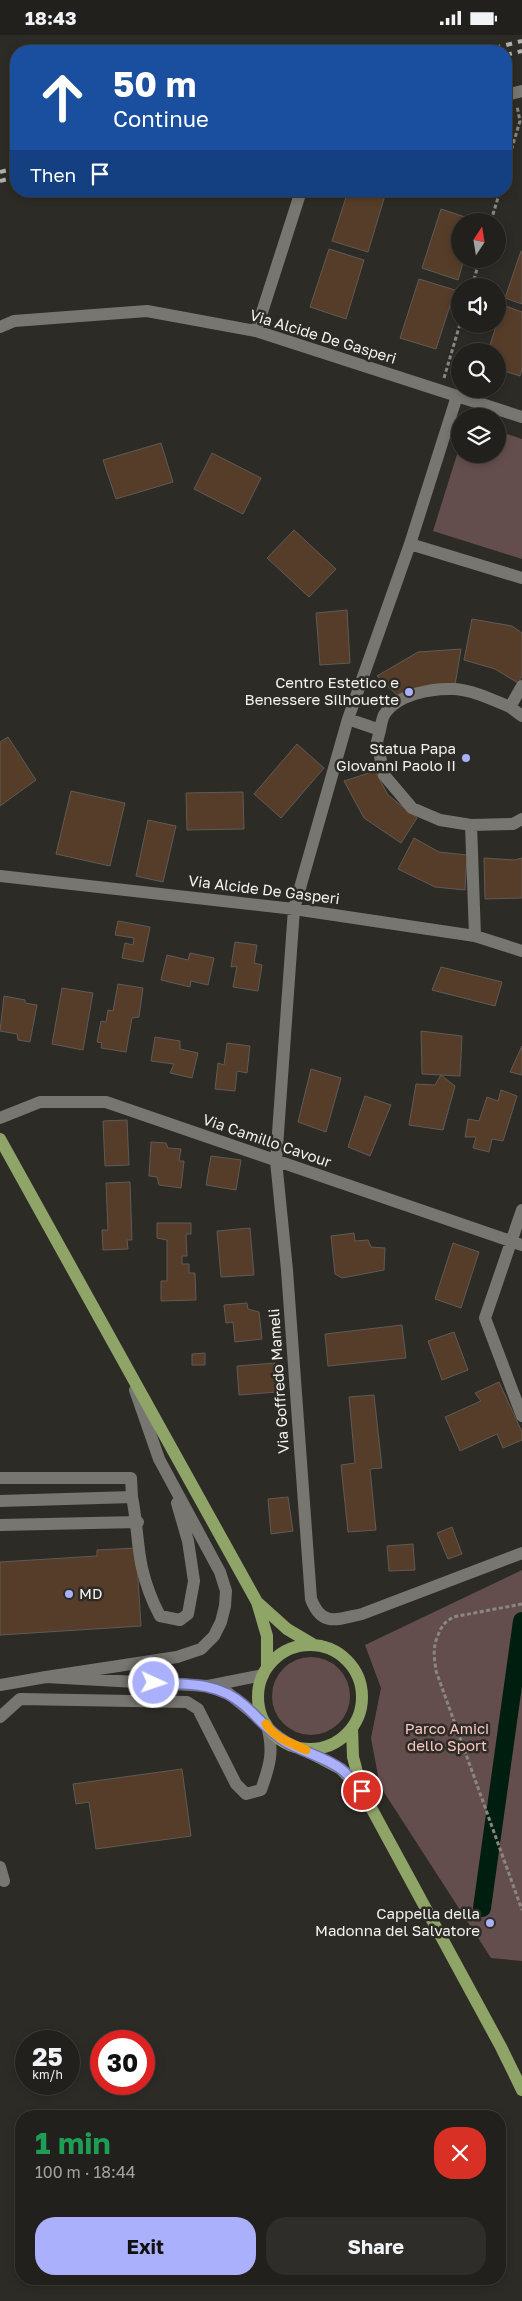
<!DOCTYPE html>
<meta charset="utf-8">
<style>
:root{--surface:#22201c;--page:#2e2d29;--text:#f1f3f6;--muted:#a2a3a3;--line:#3f3e3b;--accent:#aab0fc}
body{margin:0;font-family:"Golos Text",sans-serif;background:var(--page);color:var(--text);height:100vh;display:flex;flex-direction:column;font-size:19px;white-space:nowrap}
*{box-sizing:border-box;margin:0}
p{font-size:16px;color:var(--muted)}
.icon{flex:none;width:28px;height:28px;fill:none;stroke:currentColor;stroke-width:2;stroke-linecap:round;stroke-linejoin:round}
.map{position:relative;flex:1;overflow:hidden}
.sheet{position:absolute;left:15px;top:2075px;width:491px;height:175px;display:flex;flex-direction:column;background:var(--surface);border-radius:20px;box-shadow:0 2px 8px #0003,0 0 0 1px var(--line)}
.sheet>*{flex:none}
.guide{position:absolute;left:10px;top:10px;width:502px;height:152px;border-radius:20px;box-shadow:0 2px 8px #0003,0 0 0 1px var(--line);background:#1a4fa0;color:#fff;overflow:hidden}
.needle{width:32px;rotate:12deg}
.fabs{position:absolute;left:451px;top:178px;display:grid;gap:10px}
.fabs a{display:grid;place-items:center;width:55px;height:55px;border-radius:50%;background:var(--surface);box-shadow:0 2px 8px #0003,0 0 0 1px var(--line);font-size:25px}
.speed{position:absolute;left:15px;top:1995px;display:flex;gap:10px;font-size:25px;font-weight:700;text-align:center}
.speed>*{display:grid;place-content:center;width:65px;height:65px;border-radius:50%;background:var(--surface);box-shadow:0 2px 8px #0003,0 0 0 1px var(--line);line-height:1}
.speed small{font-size:12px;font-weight:400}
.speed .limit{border:8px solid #d22;background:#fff;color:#111}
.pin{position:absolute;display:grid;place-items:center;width:42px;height:42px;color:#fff;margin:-21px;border:2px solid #fff;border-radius:50%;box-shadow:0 1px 5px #0007}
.me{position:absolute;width:55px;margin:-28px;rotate:93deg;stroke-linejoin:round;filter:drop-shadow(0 0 4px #0008)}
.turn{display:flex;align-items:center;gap:18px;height:105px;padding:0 20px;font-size:22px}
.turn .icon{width:65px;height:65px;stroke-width:2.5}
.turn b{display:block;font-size:35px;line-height:42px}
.then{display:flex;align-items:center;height:48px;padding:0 20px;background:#0003;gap:10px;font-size:19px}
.round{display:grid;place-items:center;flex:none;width:52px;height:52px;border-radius:20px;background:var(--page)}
.overview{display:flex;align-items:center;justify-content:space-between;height:85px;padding:0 20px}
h1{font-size:30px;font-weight:700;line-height:38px;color:#1e9e55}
.action{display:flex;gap:10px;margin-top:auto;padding:10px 20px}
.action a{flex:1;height:58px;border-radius:20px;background:var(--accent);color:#111;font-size:20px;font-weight:700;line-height:58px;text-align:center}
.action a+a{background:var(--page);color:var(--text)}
.status{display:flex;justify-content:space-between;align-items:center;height:35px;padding:0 25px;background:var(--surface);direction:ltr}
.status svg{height:14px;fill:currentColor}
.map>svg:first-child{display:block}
.green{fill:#644e4d}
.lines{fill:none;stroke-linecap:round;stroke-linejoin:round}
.canal{stroke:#001e10;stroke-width:18}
.building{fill:#563d29;stroke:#605a56}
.path{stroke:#898783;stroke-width:3;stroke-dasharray:4 2.5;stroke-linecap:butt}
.minor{stroke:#787670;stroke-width:12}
.major{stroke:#8fa467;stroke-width:12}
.rail{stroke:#b1afab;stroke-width:4;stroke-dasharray:6 6;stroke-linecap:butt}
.route-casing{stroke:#6e72a4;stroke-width:12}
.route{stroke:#aab0fc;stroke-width:9}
.slow{stroke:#f59e0b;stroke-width:9}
.poi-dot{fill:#aab0fc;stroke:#2d2b26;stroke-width:2}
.labels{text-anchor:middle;stroke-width:5;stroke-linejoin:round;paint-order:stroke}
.street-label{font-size:15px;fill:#f3f2ee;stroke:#2d2b26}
.poi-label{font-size:15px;fill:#f3f2ee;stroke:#2d2b26;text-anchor:end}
.park-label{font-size:15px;fill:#fbc5c1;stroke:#2d2b26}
</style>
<div class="status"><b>18:43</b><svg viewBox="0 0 49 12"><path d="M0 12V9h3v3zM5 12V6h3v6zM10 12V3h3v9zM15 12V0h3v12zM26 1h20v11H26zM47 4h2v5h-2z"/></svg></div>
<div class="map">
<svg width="522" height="2266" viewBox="0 0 522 2266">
<rect width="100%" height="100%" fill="#2d2b26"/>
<path class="green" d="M 498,396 L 522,404 L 522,524 L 433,496 L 460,410 L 460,419 L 498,419 Z
M 522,1535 L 522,1926 L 491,1923 L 380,1751 L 371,1703 L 381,1653 L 365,1610 Z
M272 1661a39 39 0 1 1 78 0a39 39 0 1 1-78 0Z"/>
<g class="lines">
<path class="canal" d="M 482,1873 L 522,1586"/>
</g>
<path class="building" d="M 348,156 L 386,157 L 368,217 L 332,206 Z
M 441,174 L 477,186 L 460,186 L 460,224 L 464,224 L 458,245 L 422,233 Z
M 329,214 L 364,225 L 346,284 L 310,272 Z
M 521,216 L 522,216 L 522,269 L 505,263 Z
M 419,244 L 455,255 L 436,314 L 400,303 Z
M 503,270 L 522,277 L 522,334 L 520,341 L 498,334 L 498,316 L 488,316 Z
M 161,408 L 173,447 L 116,464 L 103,425 Z
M 212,418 L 261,443 L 243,479 L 194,454 Z
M 294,495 L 336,534 L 309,562 L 267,523 Z
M 347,575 L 350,628 L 320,630 L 316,578 Z
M 472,584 L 512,591 L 522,598 L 522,641 L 518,648 L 495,634 L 464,625 Z
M 461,614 L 455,650 L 399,662 L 377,641 L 418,617 Z
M 8,702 L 36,745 L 0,771 L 0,707 Z
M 297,709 L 324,733 L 281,783 L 254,759 Z
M 375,736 L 388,760 L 417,783 L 401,808 L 364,783 L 344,746 Z
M 71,756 L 125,768 L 110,831 L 56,819 Z
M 243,757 L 244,794 L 187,795 L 186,758 Z
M 148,785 L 176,791 L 163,847 L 136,841 Z
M 414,803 L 439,817 L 467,820 L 465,855 L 435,852 L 398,834 Z
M 484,823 L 514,825 L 522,823 L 522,863 L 485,864 Z
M 118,886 L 150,892 L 143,927 L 122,923 L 125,908 L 133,910 L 134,903 L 115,900 Z
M 235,907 L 257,910 L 254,928 L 262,930 L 258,956 L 233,952 L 237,931 L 231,932 Z
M 190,918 L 214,923 L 208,950 L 191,946 L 190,952 L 161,945 L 167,920 L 188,925 Z
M 441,932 L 502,947 L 495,971 L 432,955 Z
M 118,949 L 143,953 L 139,982 L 132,983 L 126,1017 L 101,1013 L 102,1008 L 97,1007 L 101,986 L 106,987 L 108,975 L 113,976 Z
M 62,953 L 93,958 L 83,1015 L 52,1009 Z
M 4,961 L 25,965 L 25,968 L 37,970 L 30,1007 L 18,1005 L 17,999 L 0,996 Z
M 421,996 L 462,1001 L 460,1041 L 422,1039 Z
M 155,1002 L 180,1006 L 180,1014 L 198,1018 L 192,1043 L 170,1038 L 174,1029 L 151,1026 Z
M 227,1008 L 250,1011 L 247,1038 L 237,1036 L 235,1056 L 215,1054 L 218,1028 L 224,1030 Z
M 522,1011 L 522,1040 L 510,1037 Z
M 311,1034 L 341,1043 L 326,1097 L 298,1087 Z
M 441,1040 L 455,1051 L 443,1095 L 409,1090 L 416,1049 L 435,1050 Z
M 501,1055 L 517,1061 L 503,1106 L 492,1104 L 489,1117 L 473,1113 L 476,1102 L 465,1102 L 468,1084 L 479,1086 L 487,1062 L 498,1066 Z
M 365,1061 L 391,1070 L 370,1121 L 348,1112 Z
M 127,1085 L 129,1130 L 105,1131 L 103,1086 Z
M 151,1107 L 166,1108 L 168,1113 L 181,1114 L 179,1126 L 184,1126 L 181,1153 L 159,1150 L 157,1142 L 149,1141 Z
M 211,1121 L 241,1125 L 236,1155 L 206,1150 Z
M 130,1147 L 132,1205 L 127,1205 L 128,1214 L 103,1215 L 102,1195 L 108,1195 L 106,1148 Z
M 157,1188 L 191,1188 L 191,1199 L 186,1199 L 187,1221 L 182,1221 L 182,1229 L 189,1229 L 189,1238 L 195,1238 L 196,1265 L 161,1266 L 161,1246 L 167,1246 L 167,1205 L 157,1203 Z
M 250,1193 L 254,1240 L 221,1242 L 217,1196 Z
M 354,1198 L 355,1206 L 368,1205 L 371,1212 L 385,1213 L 384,1235 L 342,1243 L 335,1239 L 331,1201 Z
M 453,1208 L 479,1217 L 461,1273 L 435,1264 Z
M 247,1268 L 248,1274 L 259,1277 L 262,1304 L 235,1307 L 233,1287 L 226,1288 L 224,1270 Z
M 402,1290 L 406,1323 L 328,1331 L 325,1299 Z
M 454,1297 L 468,1335 L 442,1345 L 428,1306 Z
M 205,1318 L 205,1330 L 192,1330 L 192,1319 Z
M 275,1328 L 277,1357 L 239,1360 L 237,1331 Z
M 499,1347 L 522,1397 L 522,1405 L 503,1413 L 497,1399 L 460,1416 L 445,1382 L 481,1366 L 475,1358 Z
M 374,1360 L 382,1433 L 370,1434 L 376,1495 L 348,1497 L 341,1430 L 355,1428 L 349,1362 Z
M 288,1462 L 293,1496 L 271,1499 L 268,1464 Z
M 452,1492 L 462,1519 L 448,1524 L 437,1498 Z
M 413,1509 L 415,1535 L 389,1536 L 387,1511 Z
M 136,1513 L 141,1591 L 0,1600 L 0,1527 L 97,1521 L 97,1515 Z
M 182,1734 L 191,1801 L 96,1814 L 89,1767 L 76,1769 L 73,1749 Z"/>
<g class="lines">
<path class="path" d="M 506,133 L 520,86 L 517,71
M 491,186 L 500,156
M 472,251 L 480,224
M 444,343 L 460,289
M 522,1569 L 453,1582 L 445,1588 L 440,1595 L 435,1608 L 434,1620 L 436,1636 L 522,1875"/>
<path class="minor" d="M 506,60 L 522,56
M 0,292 L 14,286 L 147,276 L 256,296 L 522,382
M 256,296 L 301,156
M 457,361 L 410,509 L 348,684 L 294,874 L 276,1126 L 287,1235 L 311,1564 C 322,1593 338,1584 362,1579 L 522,1518
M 410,509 L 522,543
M 522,651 L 510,672 L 522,681
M 348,684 L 380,695 L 377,707 L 384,740 L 412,773 L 440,785 L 471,790
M 380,695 C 381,690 382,684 384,680 C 397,659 432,653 454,654 C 473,655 493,665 510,672
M 0,841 L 294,874 L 475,901 L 522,916
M 475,901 L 471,790 L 513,789 L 522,784
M 0,1083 L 40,1067 L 106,1067 L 522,1210
M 522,1175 L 485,1283 L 522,1381
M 0,1443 L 131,1443 L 132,1462
M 0,1466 L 132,1462 C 137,1486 137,1510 142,1533 C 146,1550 152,1566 160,1581 L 180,1585 L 188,1579 L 194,1546 L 188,1506 L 177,1468
M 0,1490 L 138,1487
M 46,1642 L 177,1622 L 201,1614 L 214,1601 L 221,1587 L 225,1571 L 226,1556 L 220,1537 L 159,1424 L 135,1355
M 0,1650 L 46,1642 L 208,1651 L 263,1640
M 208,1651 L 228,1658 L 266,1689
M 0,1682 L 20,1664 L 187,1667 L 198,1674 L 236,1749 L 246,1759 L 261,1755 C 270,1730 274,1716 267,1691
M 0,1832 L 4,1846"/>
<path class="major" d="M 0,1104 L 257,1567 L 267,1601 L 267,1632
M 257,1567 L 287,1594 L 314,1610
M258 1662a52 52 0 1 1 104 0a52 52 0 1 1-104 0Z
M 352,1693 L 353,1722 L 362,1756 L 501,2012 L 522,2055
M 303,1714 L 341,1734 L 360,1754"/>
<path class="rail" d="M 483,16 L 522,6
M 506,20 L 522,16
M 0,137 L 16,133
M 0,146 L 16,142"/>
</g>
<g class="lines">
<defs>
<path id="route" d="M 154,1648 C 186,1649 218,1647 244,1670 C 258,1682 270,1698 286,1707 C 303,1717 325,1722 341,1734 C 349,1740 355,1749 362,1756"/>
</defs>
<use href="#route" class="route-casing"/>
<use href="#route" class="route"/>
<path class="slow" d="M 266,1689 C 276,1704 290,1707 306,1715"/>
</g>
<g class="poi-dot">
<circle cx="409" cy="657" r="5"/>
<circle cx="466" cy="723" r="5"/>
<circle cx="69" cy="1559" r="5"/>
<circle cx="490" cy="1888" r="5"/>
</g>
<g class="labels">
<g class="street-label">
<text transform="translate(323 302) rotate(17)" y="5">Via Alcide De Gasperi</text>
<text transform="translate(264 855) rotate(7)" y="5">Via Alcide De Gasperi</text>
<text transform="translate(267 1106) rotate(19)" y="5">Via Camillo Cavour</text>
<text transform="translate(279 1346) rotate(-94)" y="5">Via Goffredo Mameli</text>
</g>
<g class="poi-label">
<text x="399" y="653">Centro Estetico e<tspan x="399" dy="17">Benessere Silhouette</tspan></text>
<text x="456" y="719">Statua Papa<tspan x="456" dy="17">Giovanni Paolo II</tspan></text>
<text x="79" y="1564" text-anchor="start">MD</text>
<text x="480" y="1884">Cappella della<tspan x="480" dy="17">Madonna del Salvatore</tspan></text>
</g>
<g class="park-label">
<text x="447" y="1699">Parco Amici<tspan x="447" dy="17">dello Sport</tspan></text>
</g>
</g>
</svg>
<div class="fabs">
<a><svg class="needle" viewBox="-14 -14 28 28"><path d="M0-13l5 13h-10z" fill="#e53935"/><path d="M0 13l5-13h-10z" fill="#a2a3a3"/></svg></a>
<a><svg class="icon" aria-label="sound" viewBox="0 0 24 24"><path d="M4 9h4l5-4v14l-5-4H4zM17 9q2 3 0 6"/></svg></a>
<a><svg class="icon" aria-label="search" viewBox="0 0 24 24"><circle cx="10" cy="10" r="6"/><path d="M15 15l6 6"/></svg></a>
<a><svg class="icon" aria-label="layers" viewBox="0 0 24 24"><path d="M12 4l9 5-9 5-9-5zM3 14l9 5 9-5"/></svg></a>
</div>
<div class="speed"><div>25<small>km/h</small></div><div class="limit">30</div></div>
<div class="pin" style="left:362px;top:1756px;background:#d93025"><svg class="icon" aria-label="arrive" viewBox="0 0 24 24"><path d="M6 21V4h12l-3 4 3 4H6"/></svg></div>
<svg class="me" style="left:154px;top:1648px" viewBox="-20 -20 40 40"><circle r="17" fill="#aab0fc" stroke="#fff" stroke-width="3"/><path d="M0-11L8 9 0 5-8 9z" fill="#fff"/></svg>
<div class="guide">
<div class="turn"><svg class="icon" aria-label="ahead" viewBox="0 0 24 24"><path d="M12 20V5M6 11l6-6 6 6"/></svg><div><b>50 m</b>Continue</div></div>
<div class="then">Then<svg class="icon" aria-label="arrive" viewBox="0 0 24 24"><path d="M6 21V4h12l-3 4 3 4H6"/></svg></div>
</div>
<section class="sheet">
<div class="overview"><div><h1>1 min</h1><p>100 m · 18:44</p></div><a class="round" style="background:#d93025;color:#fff"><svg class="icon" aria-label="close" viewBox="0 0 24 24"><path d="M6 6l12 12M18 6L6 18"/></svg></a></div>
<div class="action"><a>Exit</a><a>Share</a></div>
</section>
</div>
